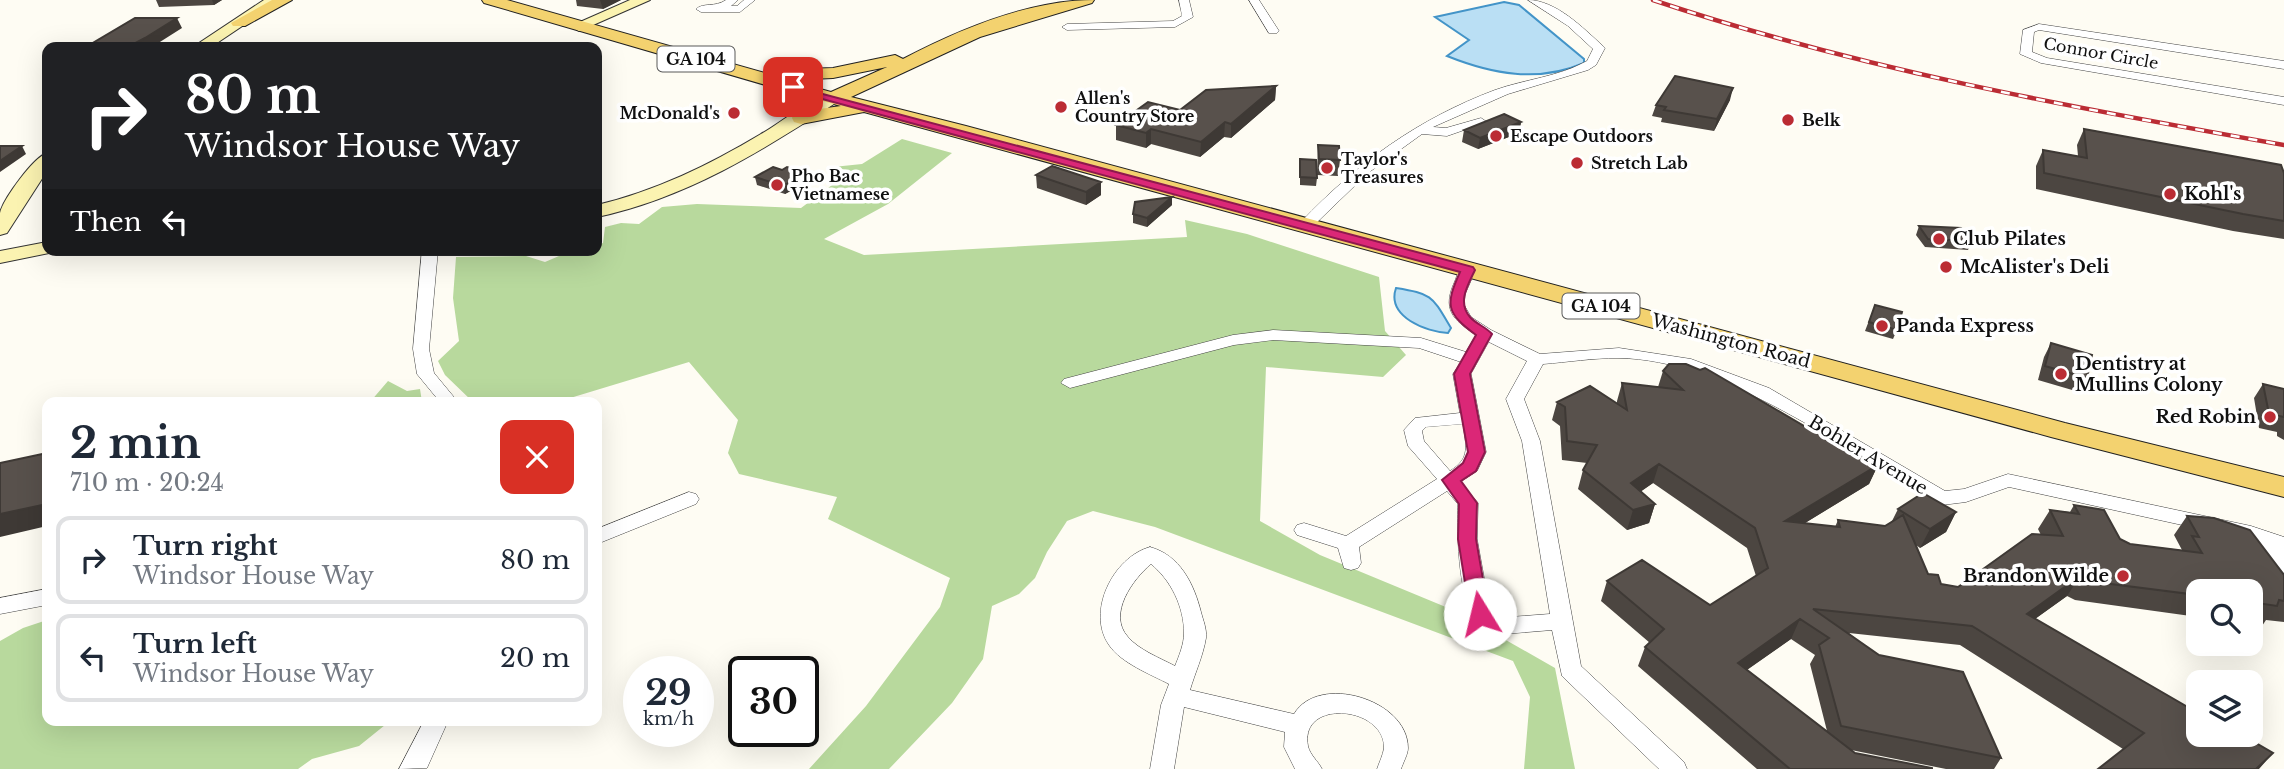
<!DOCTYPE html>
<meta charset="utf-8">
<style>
:root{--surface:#fff;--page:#f6f6f7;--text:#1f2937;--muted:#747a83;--line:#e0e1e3}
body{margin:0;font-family:"Libre Baskerville",serif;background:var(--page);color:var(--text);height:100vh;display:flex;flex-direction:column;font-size:26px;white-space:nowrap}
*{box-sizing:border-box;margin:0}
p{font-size:23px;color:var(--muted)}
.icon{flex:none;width:38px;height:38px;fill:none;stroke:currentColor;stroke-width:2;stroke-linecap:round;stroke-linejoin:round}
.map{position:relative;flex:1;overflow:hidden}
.drawer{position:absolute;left:42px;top:397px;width:560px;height:329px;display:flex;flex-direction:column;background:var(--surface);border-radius:14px;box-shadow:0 7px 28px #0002}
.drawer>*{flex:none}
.banner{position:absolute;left:42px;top:42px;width:560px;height:214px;border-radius:14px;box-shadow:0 7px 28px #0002;background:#202124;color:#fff;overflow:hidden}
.fabs{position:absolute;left:2186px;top:579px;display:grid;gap:14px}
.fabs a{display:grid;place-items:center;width:77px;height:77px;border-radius:14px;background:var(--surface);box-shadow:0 7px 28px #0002;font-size:35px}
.speed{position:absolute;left:623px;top:656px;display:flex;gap:14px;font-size:35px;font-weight:700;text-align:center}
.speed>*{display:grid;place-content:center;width:91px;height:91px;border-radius:50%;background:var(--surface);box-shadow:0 7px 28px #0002;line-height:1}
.speed small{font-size:18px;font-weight:400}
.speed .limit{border:4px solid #111;border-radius:10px;background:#fff;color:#111}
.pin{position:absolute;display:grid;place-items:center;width:60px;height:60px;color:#fff;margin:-30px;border-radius:14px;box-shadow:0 4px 10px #0006}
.me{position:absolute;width:77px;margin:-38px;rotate:351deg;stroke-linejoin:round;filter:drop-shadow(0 0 5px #0008)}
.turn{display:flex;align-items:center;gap:24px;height:147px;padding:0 28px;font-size:32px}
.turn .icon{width:91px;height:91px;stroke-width:2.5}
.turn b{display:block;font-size:49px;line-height:60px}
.then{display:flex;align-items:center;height:66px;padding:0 28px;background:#0003;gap:14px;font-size:26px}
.round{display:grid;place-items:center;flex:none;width:74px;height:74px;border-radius:14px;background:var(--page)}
.overview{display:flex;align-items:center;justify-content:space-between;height:119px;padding:0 28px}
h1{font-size:42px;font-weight:700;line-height:52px}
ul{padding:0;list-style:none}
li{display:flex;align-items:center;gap:21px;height:88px;margin:0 14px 10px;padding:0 14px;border:4px solid var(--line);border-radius:14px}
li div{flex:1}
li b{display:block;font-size:26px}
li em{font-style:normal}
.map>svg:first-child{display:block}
.forest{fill:#b8d99d}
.water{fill:#badff4;stroke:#4394c8;stroke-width:2}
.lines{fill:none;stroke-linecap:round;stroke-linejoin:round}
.street-casing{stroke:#434343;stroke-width:1}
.secondary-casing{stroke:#323232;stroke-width:2}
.primary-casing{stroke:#212121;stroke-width:2}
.street{fill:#fff;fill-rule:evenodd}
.secondary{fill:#fbf3b1;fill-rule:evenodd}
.primary{fill:#f3d26f;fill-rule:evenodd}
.rail-casing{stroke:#bb2c34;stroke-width:4.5}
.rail{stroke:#fff;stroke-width:2.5;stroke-dasharray:9;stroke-linecap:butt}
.wall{fill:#4c4641;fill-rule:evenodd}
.shaded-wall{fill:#3e3935}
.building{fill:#58514c;stroke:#3e3935;stroke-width:2}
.route{fill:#db2777;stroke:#8e194d;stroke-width:2}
.poi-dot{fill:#bb2c34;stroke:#fff;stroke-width:2.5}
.labels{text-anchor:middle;stroke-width:7;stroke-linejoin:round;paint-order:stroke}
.far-street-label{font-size:16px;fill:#101010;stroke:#fff}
.shield{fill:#fff;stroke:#585858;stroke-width:2}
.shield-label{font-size:16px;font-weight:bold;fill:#101010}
.far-poi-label{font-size:16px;font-weight:bold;fill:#101010;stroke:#fff;text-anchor:start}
.poi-label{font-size:18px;font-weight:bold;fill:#101010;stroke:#fff;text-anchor:start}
.street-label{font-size:18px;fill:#101010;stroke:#fff}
</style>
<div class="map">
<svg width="2284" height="769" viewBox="0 0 2284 769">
<rect width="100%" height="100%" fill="#fefcf3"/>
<path class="forest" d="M 902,139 L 952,153 L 888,204 L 824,239 L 864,255 L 1187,237 L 1185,220 L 1247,234 L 1379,277 L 1385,331 L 1406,355 L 1383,377 L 1266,367 L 1260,521 L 1320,555 L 1453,610 L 1555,668 L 1575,769 L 1524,769 L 1530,697 L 1513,661 L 1155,527 L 1093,511 L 1067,521 L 1047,552 L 1035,578 L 1019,594 L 992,606 L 983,659 L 952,703 L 889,769 L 809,769 L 866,706 L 940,607 L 950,578 L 828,519 L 837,497 L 739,474 L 728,453 L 738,420 L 689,362 L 557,402 L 473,402 L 445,375 L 438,361 L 459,341 L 453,298 L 456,257 L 526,256 L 545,262 L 573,250 L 597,250 L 597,245 L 603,243 L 605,227 L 621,223 L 639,224 L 662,207 L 697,204 L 801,208 L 851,171 L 833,167 L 862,164 Z
M 388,381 L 407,391 L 420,389 L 422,402 L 370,402 Z
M 47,620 L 47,721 L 390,721 L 359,746 L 312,759 L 298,769 L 0,769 L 0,641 L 23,628 Z"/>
<path class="water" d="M 1504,2 L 1519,5 L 1584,59 L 1584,63 C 1538,83 1492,74 1447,56 L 1469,40 L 1435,17 Z
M 1396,288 C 1433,294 1432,296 1451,328 L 1448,333 C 1427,332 1386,317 1396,288 Z"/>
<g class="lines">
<defs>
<path id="street" d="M 726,0 L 738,0 L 731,6 L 737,6 L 744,0 L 755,0 L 740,12 L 701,12 L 696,9 C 704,2 714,8 726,0 Z
M 1179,0 L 1189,0 L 1193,17 L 1175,27 L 1067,30 L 1062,27 L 1067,24 L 1173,21 L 1182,16 Z
M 1249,0 L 1259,0 L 1279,31 L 1277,33 L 1269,33 Z
M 1528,0 C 1556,0 1583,28 1603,46 L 1605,48 L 1596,65 L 1588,70 L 1508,94 L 1433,127 L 1446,128 L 1481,118 L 1487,122 L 1447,136 L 1422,134 L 1368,173 L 1311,228 L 1301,228 L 1299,225 L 1301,222 C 1357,163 1418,119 1495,90 C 1526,79 1558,77 1587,61 L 1593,49 L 1568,26 Z
M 2039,24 L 2284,61 L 2284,69 L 2039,30 L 2034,32 L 2032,52 L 2047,58 L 2284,97 L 2284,105 L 2041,63 L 2020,54 L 2023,30 Z
M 422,250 L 438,250 L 429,349 L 434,373 L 458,402 L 440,402 L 417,374 L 413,349 Z
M 1468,264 L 1476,269 L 1465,294 L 1464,305 L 1471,317 L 1491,330 L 1540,354 L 1619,348 L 1691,359 L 1769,388 L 1945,491 L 1964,489 L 2008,474 L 2251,526 L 2284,537 L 2284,573 L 2277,571 L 2246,539 L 2009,487 L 1966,502 L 1942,505 L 1935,503 C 1845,449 1725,359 1618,358 C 1593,358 1568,362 1543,364 L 1524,399 L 1540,441 L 1581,666 L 1684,762 L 1687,769 L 1659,769 L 1562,676 L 1552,630 L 1492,635 C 1457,624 1457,536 1458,504 L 1447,491 L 1359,547 L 1361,563 L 1358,568 L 1351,570 L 1344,568 L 1338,548 L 1297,535 L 1294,530 L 1297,525 L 1304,523 L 1346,536 L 1437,479 L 1408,446 L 1404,430 L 1415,418 L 1460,413 L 1453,374 L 1461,362 L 1419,348 L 1273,340 L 1234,345 L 1070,388 L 1061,383 L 1064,379 L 1233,335 L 1273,330 L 1421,338 L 1466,352 L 1476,335 C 1452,319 1442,309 1455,281 C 1458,273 1459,267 1468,264 ZM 1489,342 L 1527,361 L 1506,399 L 1522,441 L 1550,614 L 1497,618 L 1490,611 L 1477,539 L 1478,503 L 1460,482 L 1477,471 L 1486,452 L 1471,374 ZM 1463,424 C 1466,446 1471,458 1450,471 L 1424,441 L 1422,431 L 1426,427 Z
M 689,492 L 696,494 L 699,499 L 696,504 L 597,544 L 597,529 Z
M 1150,547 C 1180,555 1194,584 1201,612 C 1203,620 1207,629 1206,638 C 1203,656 1195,673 1190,690 L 1294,714 C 1318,673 1408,699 1408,748 C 1408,754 1403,763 1401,769 L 1377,769 C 1379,763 1383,755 1384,748 C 1385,706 1299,698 1308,746 C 1310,755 1318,761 1322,769 L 1295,769 L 1284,747 L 1285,732 L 1184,707 L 1174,769 L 1150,769 L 1161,705 L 1169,684 C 1150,674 1121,663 1109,645 C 1086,612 1113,557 1150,547 ZM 1151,564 C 1171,580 1184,607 1184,633 C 1184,644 1179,656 1175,666 C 1160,658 1139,650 1128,637 C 1107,614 1133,579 1151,564 Z
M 47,589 L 47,605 L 0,614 L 0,598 Z
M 424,721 L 448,721 L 427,768 L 399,769 Z"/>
<path id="secondary" d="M 264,0 L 281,0 L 211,47 L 193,47 Z
M 630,0 L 650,0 L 584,29 L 579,31 L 571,26 Z
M 831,93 L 840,98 L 837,102 C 762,151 686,198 597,217 L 597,205 C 656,191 709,165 761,134 C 781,123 810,98 831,93 Z
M 47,153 L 47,171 L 7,233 L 0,235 C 0,229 0,219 0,213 C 3,199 34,157 47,153 Z
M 47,242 L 47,250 L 56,250 L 54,252 L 0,263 L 0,251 Z"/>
<path id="primary" d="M 272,0 L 292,0 L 245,26 L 233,26 L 231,23 Z
M 482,0 L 507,0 L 768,74 L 777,70 L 833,68 L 895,55 L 903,59 C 960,29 1029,0 1094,0 L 1092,3 L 980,37 L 851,97 L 966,126 L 2065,423 L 2284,477 L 2284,497 L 2051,437 L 864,112 L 801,124 L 794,122 L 792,118 L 795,107 L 786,91 L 484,3 ZM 887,67 L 831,92 L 788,80 L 833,78 ZM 808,97 L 841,106 L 812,110 Z"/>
</defs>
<use href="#street" class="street-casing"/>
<use href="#secondary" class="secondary-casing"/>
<use href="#primary" class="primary-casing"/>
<use href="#street" class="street"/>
<use href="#secondary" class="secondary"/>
<use href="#primary" class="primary"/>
<defs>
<path id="rail" d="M 1653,0 C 1859,69 2070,107 2284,145"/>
</defs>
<use href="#rail" class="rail-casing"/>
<use href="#rail" class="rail"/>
</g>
<path class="wall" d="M 156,0 L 222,0 L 214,5 L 159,7 Z
M 576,0 L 621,0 L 603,9 L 577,6 Z
M 1276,86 L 1275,100 L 1231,138 L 1224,137 L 1200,157 L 1151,144 L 1146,148 L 1116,140 L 1116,125 Z
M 1730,100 L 1714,131 L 1661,122 L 1662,118 L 1652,116 L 1656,105 Z
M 1521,122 L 1519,133 L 1478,149 L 1462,142 L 1464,130 Z
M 2084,129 L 2284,173 L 2284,239 L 2233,231 L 2036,189 L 2036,166 L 2043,150 L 2078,156 L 2077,145 Z
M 1318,145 L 1340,160 L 1338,176 L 1317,175 Z
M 1300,159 L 1317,178 L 1316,186 L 1300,185 Z
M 1036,175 L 1101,195 L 1086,205 L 1037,188 Z
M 755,177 L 807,182 L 785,194 L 757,185 Z
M 1172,205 L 1147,227 L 1133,223 L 1133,214 Z
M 1919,226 L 1972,241 L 1968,250 L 1925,247 L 1916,235 Z
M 1875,305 L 1897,330 L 1893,339 L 1865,331 Z
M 2051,343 L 2087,378 L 2079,392 L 2038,380 L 2044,357 Z
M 1663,371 L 1811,430 L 1878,465 L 1869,484 L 1805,523 L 1835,527 L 1838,520 L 1885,526 L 1891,523 L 1898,509 L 1956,512 L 1946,532 L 1920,548 L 1916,545 L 1928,574 L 1941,584 L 1958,587 L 2041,535 L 2038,529 L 2050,510 L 2070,512 L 2074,505 L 2120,539 L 2130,544 L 2182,550 L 2174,535 L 2187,516 L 2284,575 L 2284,622 L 2266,620 L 2262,626 L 2250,624 L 2250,592 L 2198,592 L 2198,617 L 2075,600 L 2067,596 L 2035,619 L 2198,735 L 2248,735 L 2246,737 L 2123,749 L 1960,645 L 1849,633 L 2001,758 L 1994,769 L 1946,769 L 1851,750 L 1855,753 L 1932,769 L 1757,769 L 1638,666 L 1645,647 L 1650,643 L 1601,601 L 1607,581 L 1710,605 L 1756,576 L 1747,548 L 1653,483 L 1641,491 L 1655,504 L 1649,523 L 1627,530 L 1578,489 L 1583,470 L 1587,463 L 1562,460 L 1560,426 L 1552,420 L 1557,402 L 1617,404 L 1617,401 L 1622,383 L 1658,387 ZM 1791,639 L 1815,655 L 1810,664 L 1827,731 L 1747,670 Z
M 2263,384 L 2284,389 L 2284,440 L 2277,436 L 2277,432 L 2259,428 L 2254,398 Z"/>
<path class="shaded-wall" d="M 212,0 L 222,0 L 214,5 Z
M 600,0 L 621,0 L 603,9 Z
M 177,18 L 182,28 L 152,47 L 128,47 Z
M 1276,86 L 1275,100 L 1231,138 L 1231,124 Z
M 1733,88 L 1730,100 L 1714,131 L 1717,119 Z
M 1225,122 L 1224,137 L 1200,157 L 1201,142 Z
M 1521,122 L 1519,133 L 1478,149 L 1480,138 Z
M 1151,129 L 1151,144 L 1146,148 L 1146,133 Z
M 22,146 L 26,154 L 0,172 L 0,161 Z
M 805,173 L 807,182 L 785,194 L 783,186 Z
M 1101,182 L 1101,195 L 1086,205 L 1086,192 Z
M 1172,197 L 1172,205 L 1147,227 L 1147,218 Z
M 1659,464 L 1653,483 L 1626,502 L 1631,483 Z
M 1878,465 L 1869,484 L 1777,540 L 1785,521 Z
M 47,504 L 47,526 L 0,537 L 0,514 Z
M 1655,504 L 1649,523 L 1627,530 L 1633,510 Z
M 1956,512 L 1946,532 L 1920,548 L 1930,529 Z
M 2080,576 L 2067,596 L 2015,633 L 2027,614 Z
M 1800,619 L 1791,639 L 1729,682 L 1738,663 Z
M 2273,753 L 2259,769 L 2256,769 Z"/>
<path class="building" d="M 135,18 L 177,18 L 145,38 L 128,47 L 86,47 Z
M 300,45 L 319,47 L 293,47 Z
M 1675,76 L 1733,88 L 1717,119 L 1664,110 L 1666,107 L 1656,105 Z
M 1276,86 L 1231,124 L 1225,122 L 1201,142 L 1151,129 L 1146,133 L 1116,125 L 1148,102 L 1180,110 L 1206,90 Z
M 1504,114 L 1521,122 L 1480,138 L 1464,130 Z
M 2084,129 L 2281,165 L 2284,173 L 2284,221 L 2243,214 L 2044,173 L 2043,150 L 2087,158 Z
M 1318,145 L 1339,146 L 1340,160 L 1319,159 Z
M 0,146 L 22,146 L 0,161 Z
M 1300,159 L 1316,160 L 1317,178 L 1300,177 Z
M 1052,166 L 1101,182 L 1086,192 L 1036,175 Z
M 773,167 L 782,170 L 787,167 L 805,173 L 783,186 L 755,177 Z
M 1172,197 L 1147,218 L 1133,214 L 1135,202 Z
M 1919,226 L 1961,228 L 1972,241 L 1928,239 Z
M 1875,305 L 1902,312 L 1897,330 L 1869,322 Z
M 2051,343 L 2092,355 L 2087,378 L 2045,366 Z
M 1669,364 L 1686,364 L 1700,370 L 1705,368 L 1811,430 L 1815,428 L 1833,439 L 1837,438 L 1860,451 L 1856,454 L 1878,465 L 1785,521 L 1840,527 L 1838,520 L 1885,526 L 1903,515 L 1928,574 L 1938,575 L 1941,584 L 1958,587 L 2032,534 L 2063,536 L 2050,510 L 2079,514 L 2074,505 L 2104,510 L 2120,539 L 2130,544 L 2202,553 L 2192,536 L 2199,537 L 2187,516 L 2214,518 L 2250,530 L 2284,575 L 2284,601 L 2279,600 L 2277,606 L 2250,602 L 2250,592 L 2198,592 L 2198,595 L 2087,581 L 2080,576 L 2027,614 L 2198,713 L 2198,735 L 2246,735 L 2244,736 L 2273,753 L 2256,769 L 2098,769 L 2144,733 L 1972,626 L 1813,609 L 1879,655 L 1963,672 L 2001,758 L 1841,726 L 1819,645 L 1829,638 L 1800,619 L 1738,663 L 1855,753 L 1932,768 L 1932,769 L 1790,769 L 1645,647 L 1664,629 L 1607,581 L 1642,560 L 1710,605 L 1768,568 L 1755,528 L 1659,464 L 1631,483 L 1655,504 L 1633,510 L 1583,470 L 1597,445 L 1567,441 L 1565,407 L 1557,402 L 1590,386 L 1627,410 L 1622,383 L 1683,390 L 1663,371 Z
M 2263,384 L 2284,389 L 2284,417 L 2269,414 Z
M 47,453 L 47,504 L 0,514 L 0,463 Z
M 1923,493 L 1956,512 L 1930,529 L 1898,509 Z"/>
<path class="route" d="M 789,85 L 1473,267 L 1475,270 C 1468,285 1457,302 1470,317 C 1476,324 1486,327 1492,334 L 1470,374 L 1485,452 L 1476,471 L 1461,481 L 1477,503 L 1476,539 L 1489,614 L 1487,619 L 1480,621 L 1473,619 L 1470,614 L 1458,539 L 1459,504 L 1442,480 L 1463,463 L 1468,452 L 1454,374 L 1476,335 C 1446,313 1445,305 1460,272 L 789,90 Z"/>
<g class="poi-dot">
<circle cx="1061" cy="107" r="7"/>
<circle cx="734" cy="113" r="7"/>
<circle cx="1788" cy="120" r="7"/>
<circle cx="1496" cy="136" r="7"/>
<circle cx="1577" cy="163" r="7"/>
<circle cx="1327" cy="168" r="7"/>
<circle cx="777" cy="185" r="7"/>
<circle cx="2170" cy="194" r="7"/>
<circle cx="1939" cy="239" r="7"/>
<circle cx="1946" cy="267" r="7"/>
<circle cx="1882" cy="326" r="7"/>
<circle cx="2061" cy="374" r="7"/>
<circle cx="2270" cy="417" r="7"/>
<circle cx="2123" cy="576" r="7"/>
</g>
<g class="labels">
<g class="far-street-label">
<text transform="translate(2101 53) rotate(10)" y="6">Connor Circle</text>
</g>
<g class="shield">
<rect x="657.5" y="46.5" width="77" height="25" rx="5"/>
<rect x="1562.5" y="293.5" width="77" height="25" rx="5"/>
</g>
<g class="shield-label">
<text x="696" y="65">GA 104</text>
<text x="1601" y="312">GA 104</text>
</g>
<g class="far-poi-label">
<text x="1075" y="104">Allen's<tspan x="1075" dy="18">Country Store</tspan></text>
<text x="720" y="119" text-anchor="end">McDonald's</text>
<text x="1802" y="126">Belk</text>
<text x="1510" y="142">Escape Outdoors</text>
<text x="1341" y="165">Taylor's<tspan x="1341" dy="18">Treasures</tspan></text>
<text x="1591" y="169">Stretch Lab</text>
<text x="791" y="182">Pho Bac<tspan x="791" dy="18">Vietnamese</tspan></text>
</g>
<g class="poi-label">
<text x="2184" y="200">Kohl's</text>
<text x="1953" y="245">Club Pilates</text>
<text x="1960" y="273">McAlister's Deli</text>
<text x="1896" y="332">Panda Express</text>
<text x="2075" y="370">Dentistry at<tspan x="2075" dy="21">Mullins Colony</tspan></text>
<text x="2256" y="423" text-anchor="end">Red Robin</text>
<text x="2109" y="582" text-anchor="end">Brandon Wilde</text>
</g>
<g class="street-label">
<text transform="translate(1731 341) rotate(15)" y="6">Washington Road</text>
<text transform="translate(1868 455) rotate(31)" y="6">Bohler Avenue</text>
</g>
</g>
</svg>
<div class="fabs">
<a><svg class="icon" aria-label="search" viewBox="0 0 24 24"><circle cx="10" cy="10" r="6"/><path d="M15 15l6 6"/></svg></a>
<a><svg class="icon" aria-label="layers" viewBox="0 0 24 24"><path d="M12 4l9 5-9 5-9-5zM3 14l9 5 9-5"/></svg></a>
</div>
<div class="speed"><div>29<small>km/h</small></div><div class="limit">30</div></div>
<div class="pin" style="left:793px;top:87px;background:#d93025"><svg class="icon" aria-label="arrive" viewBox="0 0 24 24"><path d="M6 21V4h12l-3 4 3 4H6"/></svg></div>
<svg class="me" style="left:1480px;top:614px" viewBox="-20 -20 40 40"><circle r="19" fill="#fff"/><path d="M0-13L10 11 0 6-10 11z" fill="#db2777"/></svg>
<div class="banner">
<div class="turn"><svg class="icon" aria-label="right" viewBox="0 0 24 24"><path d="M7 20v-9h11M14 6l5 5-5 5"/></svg><div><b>80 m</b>Windsor House Way</div></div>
<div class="then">Then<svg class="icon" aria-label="left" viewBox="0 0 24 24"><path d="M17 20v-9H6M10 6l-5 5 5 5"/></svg></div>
</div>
<section class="drawer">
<div class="overview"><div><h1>2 min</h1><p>710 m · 20:24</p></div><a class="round" style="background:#d93025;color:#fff"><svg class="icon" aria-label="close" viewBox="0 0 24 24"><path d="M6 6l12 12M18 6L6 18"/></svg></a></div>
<ul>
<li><svg class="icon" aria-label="right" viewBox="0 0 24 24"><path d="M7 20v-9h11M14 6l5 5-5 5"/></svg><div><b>Turn right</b><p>Windsor House Way</p></div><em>80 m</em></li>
<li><svg class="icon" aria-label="left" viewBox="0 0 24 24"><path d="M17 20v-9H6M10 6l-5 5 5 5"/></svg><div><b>Turn left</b><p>Windsor House Way</p></div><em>20 m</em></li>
</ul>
</section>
</div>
